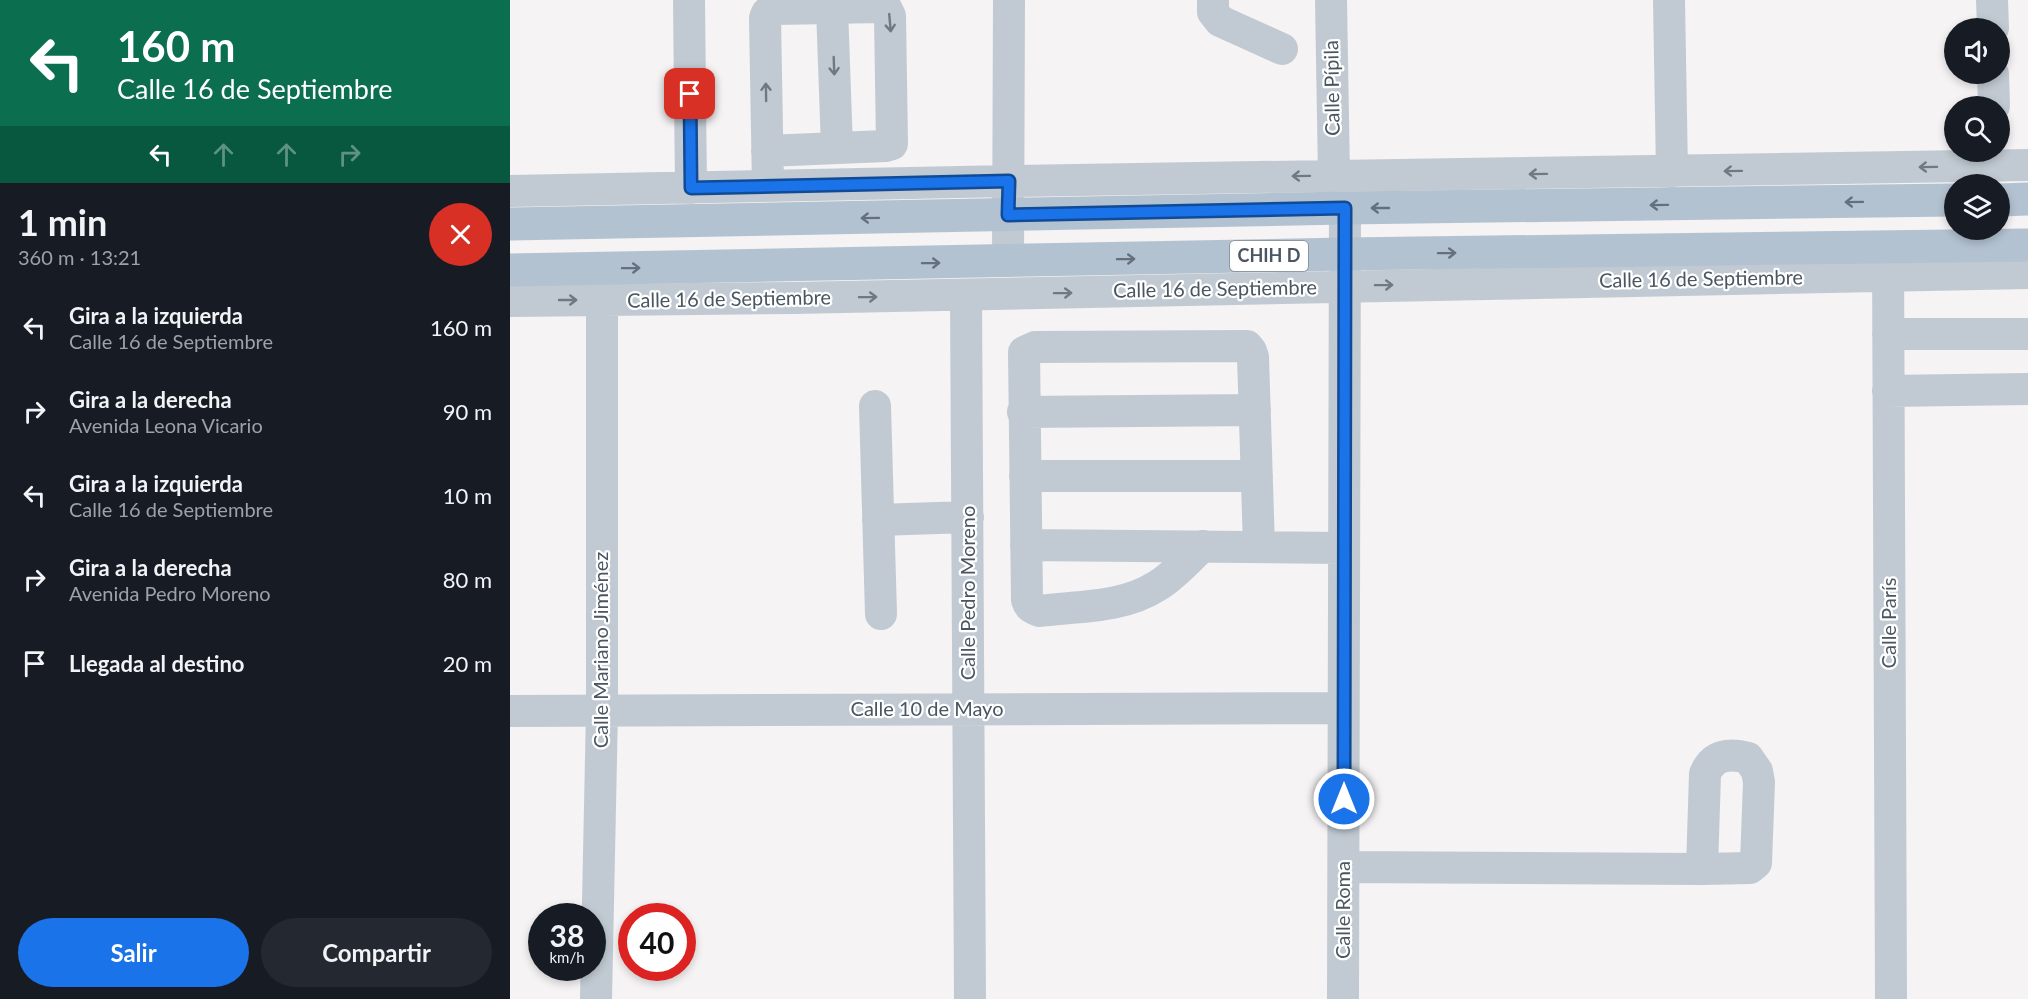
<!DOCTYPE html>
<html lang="es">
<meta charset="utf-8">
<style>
:root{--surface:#171b24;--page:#242831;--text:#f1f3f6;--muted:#9ea1a6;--accent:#1a73e8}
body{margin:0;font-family:Lato,sans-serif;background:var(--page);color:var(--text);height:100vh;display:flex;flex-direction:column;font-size:22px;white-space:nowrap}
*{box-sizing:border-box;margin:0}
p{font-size:20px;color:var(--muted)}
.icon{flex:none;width:33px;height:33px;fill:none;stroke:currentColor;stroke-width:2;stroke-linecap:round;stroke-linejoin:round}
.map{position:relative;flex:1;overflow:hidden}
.sheet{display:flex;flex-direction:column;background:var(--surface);width:510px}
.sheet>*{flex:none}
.hud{background:#0b6e4f;color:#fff;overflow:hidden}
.tools{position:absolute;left:1434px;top:18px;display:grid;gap:12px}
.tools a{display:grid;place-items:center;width:66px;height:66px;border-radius:50%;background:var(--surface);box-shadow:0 3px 9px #0003;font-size:30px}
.speed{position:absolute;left:18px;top:903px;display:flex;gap:12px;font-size:30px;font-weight:700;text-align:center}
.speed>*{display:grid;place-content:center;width:78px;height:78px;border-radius:50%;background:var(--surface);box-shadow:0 3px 9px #0003;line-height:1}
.speed small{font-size:15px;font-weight:400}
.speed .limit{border:9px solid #d22;background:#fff;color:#111}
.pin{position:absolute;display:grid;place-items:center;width:51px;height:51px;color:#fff;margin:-26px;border-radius:12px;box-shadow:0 3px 9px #0006}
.me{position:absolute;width:66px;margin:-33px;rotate:0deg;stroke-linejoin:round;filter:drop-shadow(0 0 4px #0008)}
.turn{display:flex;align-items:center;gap:21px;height:126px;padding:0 18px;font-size:27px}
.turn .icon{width:78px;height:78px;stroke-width:2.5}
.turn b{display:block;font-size:42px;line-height:51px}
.lanes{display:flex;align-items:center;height:57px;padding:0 18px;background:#0003;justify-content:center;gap:30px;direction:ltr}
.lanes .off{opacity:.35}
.round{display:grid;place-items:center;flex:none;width:63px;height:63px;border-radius:32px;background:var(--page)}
.headline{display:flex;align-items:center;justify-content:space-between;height:102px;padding:0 18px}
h1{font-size:36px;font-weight:700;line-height:45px}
.primary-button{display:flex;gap:12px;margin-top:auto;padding:12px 18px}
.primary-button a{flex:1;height:69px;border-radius:36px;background:var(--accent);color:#fff;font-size:24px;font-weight:700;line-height:69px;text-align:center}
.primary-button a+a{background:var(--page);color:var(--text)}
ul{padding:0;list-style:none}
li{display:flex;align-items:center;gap:18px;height:84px;padding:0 18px}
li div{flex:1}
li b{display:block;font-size:22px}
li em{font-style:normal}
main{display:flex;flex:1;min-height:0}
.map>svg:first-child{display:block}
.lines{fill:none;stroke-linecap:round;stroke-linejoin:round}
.minor{stroke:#c1cad2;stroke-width:32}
.major{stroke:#b3c2d1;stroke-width:33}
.oneway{stroke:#6e7983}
.oneway2{stroke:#64717d}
.route-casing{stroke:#114b97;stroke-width:15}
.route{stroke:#1a73e8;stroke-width:10}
.labels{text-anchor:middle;stroke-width:4.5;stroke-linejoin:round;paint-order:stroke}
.shield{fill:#fff;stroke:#808990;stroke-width:1.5}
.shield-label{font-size:18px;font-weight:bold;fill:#4a5661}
.street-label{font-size:20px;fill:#4a5661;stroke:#fff}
</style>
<main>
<section class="sheet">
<div class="hud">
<div class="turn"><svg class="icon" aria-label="left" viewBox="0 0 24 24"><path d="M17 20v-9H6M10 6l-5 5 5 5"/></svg><div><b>160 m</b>Calle 16 de Septiembre</div></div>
<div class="lanes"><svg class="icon" aria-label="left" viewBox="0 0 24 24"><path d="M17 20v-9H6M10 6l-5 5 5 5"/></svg><svg class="icon off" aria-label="ahead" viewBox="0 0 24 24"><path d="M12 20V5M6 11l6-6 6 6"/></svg><svg class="icon off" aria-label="ahead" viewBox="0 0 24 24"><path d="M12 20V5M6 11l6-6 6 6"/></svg><svg class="icon off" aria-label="right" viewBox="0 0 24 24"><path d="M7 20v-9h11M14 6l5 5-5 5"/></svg></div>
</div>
<div class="headline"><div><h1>1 min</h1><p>360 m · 13:21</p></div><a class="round" style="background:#d93025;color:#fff"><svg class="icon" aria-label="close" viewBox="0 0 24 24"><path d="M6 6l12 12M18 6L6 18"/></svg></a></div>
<ul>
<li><svg class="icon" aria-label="left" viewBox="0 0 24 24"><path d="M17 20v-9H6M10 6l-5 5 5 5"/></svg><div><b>Gira a la izquierda</b><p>Calle 16 de Septiembre</p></div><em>160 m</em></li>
<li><svg class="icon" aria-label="right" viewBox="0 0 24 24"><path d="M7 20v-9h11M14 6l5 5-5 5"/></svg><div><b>Gira a la derecha</b><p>Avenida Leona Vicario</p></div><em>90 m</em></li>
<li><svg class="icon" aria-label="left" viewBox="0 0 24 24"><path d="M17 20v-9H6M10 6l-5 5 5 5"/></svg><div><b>Gira a la izquierda</b><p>Calle 16 de Septiembre</p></div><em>10 m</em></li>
<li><svg class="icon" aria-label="right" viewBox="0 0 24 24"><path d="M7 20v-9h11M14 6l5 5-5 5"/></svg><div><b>Gira a la derecha</b><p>Avenida Pedro Moreno</p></div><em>80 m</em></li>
<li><svg class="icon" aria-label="arrive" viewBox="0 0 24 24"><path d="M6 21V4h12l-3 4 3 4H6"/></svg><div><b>Llegada al destino</b></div><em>20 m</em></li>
</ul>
<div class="primary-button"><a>Salir</a><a>Compartir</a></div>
</section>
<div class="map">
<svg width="1518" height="999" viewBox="0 0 1518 999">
<rect width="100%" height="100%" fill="#f5f3f3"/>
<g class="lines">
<path class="minor" d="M 179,0 L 181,188
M 703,0 L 703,12 L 710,21 L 772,49
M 821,0 L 824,176
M 1159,0 L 1162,172
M 1482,0 L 1483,28
M 322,8 L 327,148
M 1483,74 L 1484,106
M 257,151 L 375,146 L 382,144 L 380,16 L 376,8 L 372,7 L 266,9 L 257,13 L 255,18 L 258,186
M 0,191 L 499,181 L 1518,165
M 1378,253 L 1381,999
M 498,261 L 499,0
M 456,295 L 460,999
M 0,301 L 283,298 L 1518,273
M 1378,334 L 1518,334
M 1378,391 L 1518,389
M 365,406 L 371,614
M 513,412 L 745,410
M 515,476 L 747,476
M 368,520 L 458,517
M 516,545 L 834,548
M 693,546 C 678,559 664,576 647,586 C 613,608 568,606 530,611 C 523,609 519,607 517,600 L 514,352 L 525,347 L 737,346 L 741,351 L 743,357 L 749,547
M 0,711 L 833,708
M 834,867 L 1192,869 L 1240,868 L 1246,863 L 1249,782 L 1247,771 L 1238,758 C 1220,753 1203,754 1195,774 L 1192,869
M 86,999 L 92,710 L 92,300
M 833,999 L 835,208"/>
<path class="major" d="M 1490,200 L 1518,199
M 0,224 L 835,208 L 1444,200
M 0,270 L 835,254 L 1518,245"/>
</g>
<defs><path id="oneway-shaft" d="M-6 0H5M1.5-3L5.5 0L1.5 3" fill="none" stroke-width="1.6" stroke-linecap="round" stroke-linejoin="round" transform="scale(1.5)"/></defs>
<g class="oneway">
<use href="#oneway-shaft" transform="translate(380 23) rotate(85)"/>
<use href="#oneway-shaft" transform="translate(324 66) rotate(88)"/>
<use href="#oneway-shaft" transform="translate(256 92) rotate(-91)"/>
<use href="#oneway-shaft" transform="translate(1418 167) rotate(179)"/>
<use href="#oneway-shaft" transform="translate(1223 171) rotate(179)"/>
<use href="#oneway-shaft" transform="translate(1028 174) rotate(179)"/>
<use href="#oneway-shaft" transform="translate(791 176) rotate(179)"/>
<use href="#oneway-shaft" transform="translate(874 285) rotate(-1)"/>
<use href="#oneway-shaft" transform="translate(553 293) rotate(-1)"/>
<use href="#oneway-shaft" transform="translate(358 297) rotate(-1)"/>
<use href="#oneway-shaft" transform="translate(58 300)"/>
</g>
<g class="oneway2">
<use href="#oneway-shaft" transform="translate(1344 202) rotate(179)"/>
<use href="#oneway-shaft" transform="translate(1149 205) rotate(179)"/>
<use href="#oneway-shaft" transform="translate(870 208) rotate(180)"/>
<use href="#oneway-shaft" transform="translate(360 218) rotate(179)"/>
<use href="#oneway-shaft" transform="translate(937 253) rotate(-1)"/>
<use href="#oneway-shaft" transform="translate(616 259) rotate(-1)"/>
<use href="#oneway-shaft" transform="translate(421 263) rotate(-1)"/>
<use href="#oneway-shaft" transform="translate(121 268) rotate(-1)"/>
</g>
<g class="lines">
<defs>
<path id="route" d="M 180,94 L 181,188 L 499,181 L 498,215 L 835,208 L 834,799"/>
</defs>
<use href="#route" class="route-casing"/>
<use href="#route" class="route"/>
</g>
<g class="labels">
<rect class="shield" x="720" y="241" width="78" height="30" rx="4.5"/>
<g class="shield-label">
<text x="759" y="262">CHIH D</text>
</g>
<g class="street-label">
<text transform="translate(822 88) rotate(-91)" y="7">Calle Pípila</text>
<text transform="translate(1191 279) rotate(-1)" y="7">Calle 16 de Septiembre</text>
<text transform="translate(705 289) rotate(-1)" y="7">Calle 16 de Septiembre</text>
<text transform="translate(219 299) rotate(-1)" y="7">Calle 16 de Septiembre</text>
<text transform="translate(458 593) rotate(-90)" y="7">Calle Pedro Moreno</text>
<text transform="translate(1379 623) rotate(-90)" y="7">Calle París</text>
<text transform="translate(91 650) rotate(-90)" y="7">Calle Mariano Jiménez</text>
<text x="417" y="716">Calle 10 de Mayo</text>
<text transform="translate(833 910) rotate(-90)" y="7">Calle Roma</text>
</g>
</g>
</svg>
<div class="tools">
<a><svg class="icon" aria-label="sound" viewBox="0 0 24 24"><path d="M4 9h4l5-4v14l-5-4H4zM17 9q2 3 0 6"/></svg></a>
<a><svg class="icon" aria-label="search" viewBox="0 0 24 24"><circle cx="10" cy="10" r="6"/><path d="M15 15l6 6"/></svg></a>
<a><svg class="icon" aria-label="layers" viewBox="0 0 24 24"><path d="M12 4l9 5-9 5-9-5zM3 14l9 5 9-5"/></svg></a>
</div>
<div class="speed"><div>38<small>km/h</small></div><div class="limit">40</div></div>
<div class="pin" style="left:180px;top:94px;background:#d93025"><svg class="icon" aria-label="arrive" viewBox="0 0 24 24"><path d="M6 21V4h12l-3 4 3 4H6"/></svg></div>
<svg class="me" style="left:834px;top:799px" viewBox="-20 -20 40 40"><circle r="17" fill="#1a73e8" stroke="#fff" stroke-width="3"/><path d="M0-11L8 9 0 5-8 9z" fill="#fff"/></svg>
</div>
</main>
